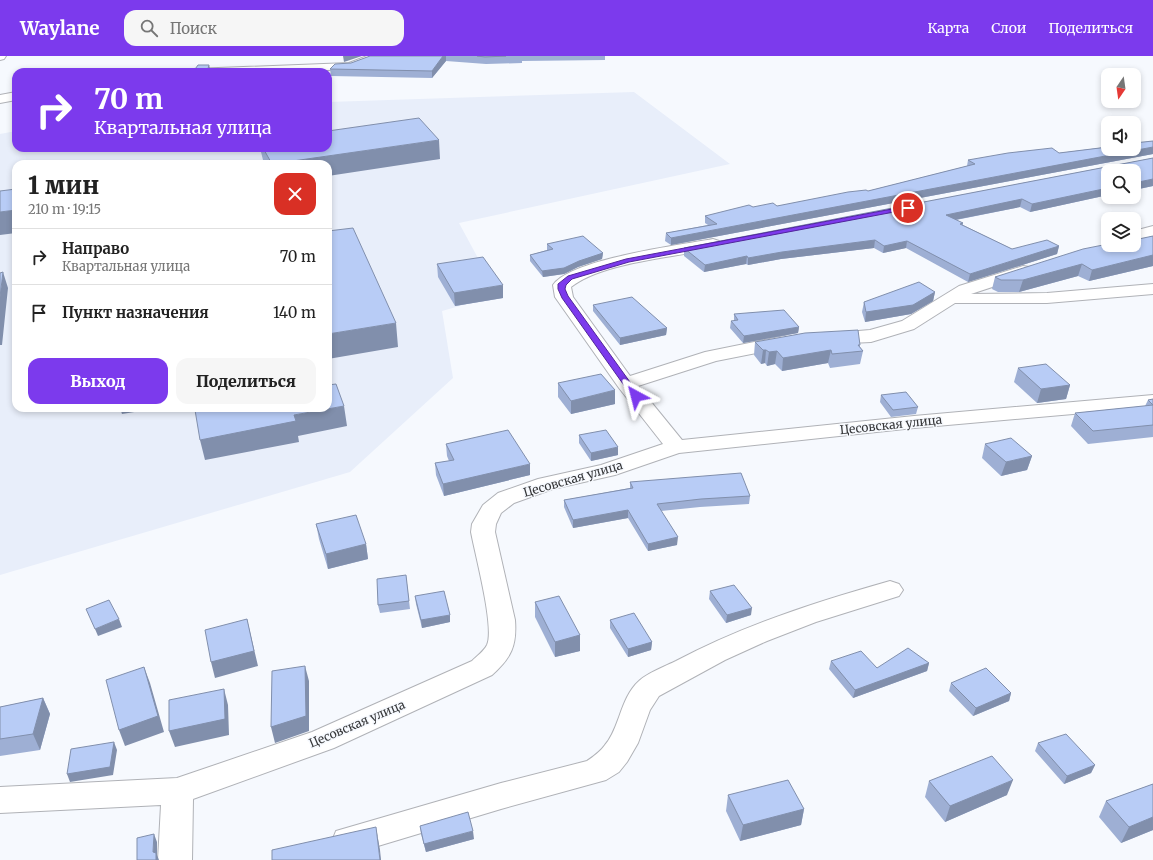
<!DOCTYPE html>
<html lang="ru">
<meta charset="utf-8">
<style>
:root{--surface:#fff;--page:#f6f6f6;--text:#222;--muted:#767676;--line:#e0e0e0;--accent:#7c3aed}
body{margin:0;font-family:Merriweather,serif;background:var(--page);color:var(--text);height:100vh;display:flex;flex-direction:column;font-size:15px;white-space:nowrap}
*{box-sizing:border-box;margin:0}
p{font-size:13px;color:var(--muted)}
.icon{flex:none;width:22px;height:22px;fill:none;stroke:currentColor;stroke-width:2;stroke-linecap:round;stroke-linejoin:round}
.map{position:relative;flex:1;overflow:hidden}
.drawer{position:absolute;left:12px;top:104px;width:320px;height:252px;display:flex;flex-direction:column;background:var(--surface);border-radius:12px;box-shadow:0 2px 6px #0003}
.drawer>*{flex:none}
.guide{position:absolute;left:12px;top:12px;width:320px;height:84px;border-radius:12px;box-shadow:0 2px 6px #0003;background:#7c3aed;color:#fff;overflow:hidden}
.needle{width:26px;rotate:193deg}
.fabs{position:absolute;left:1101px;top:12px;display:grid;gap:8px}
.fabs a{display:grid;place-items:center;width:40px;height:40px;border-radius:8px;background:var(--surface);box-shadow:0 2px 6px #0003;font-size:20px}
.pin{position:absolute;display:grid;place-items:center;width:34px;height:34px;color:#fff;margin:-17px;border:2px solid #fff;border-radius:50%;box-shadow:0 1px 4px #0007}
.me{position:absolute;width:44px;margin:-22px;rotate:322deg;stroke-linejoin:round;filter:drop-shadow(0 0 3px #0008)}
.turn{display:flex;align-items:center;gap:14px;height:84px;padding:0 16px;font-size:18px}
.turn .icon{width:52px;height:52px;stroke-width:2.5}
.turn b{display:block;font-size:28px;line-height:34px}
.round{display:grid;place-items:center;flex:none;width:42px;height:42px;border-radius:12px;background:var(--page)}
.summary{display:flex;align-items:center;justify-content:space-between;height:68px;padding:0 16px}
h1{font-size:24px;font-weight:800;line-height:30px}
.primary-button{display:flex;gap:8px;margin-top:auto;padding:8px 16px}
.primary-button a{flex:1;height:46px;border-radius:12px;background:var(--accent);color:#fff;font-size:16px;font-weight:800;line-height:46px;text-align:center}
.primary-button a+a{background:var(--page);color:var(--text)}
ul{padding:0;list-style:none}
li{display:flex;align-items:center;gap:12px;height:56px;padding:0 16px;border-top:1px solid var(--line)}
li div{flex:1}
li b{display:block;font-size:15px}
li em{font-style:normal}
header{display:flex;align-items:center;gap:24px;box-sizing:border-box;height:56px;padding:0 20px;background:var(--accent);color:#fff}
header strong{font-size:19px}
nav{display:flex;gap:22px;margin-inline-start:auto;font-size:14px}
.search{width:280px;height:36px;background:var(--page);display:flex;align-items:center;gap:10px;box-sizing:border-box;padding:0 14px;border-radius:12px;color:var(--muted);font-size:15px}
.map>svg:first-child{display:block}
.built{fill:#e8eefa;fill-rule:evenodd}
.lines{fill:none;stroke-linecap:round;stroke-linejoin:round}
.street-casing{stroke:#b0b2b7;stroke-width:2}
.street{fill:#fff;fill-rule:evenodd}
.wall{fill:#9eafd4}
.shaded-wall{fill:#818fac}
.building{fill:#b8ccf6;stroke:#818fac}
.route{fill:#7c3aed;stroke:#51269a}
.labels{text-anchor:middle;stroke-width:3;stroke-linejoin:round;paint-order:stroke}
.street-label{font-size:12px;fill:#363739;stroke:#f6f9fe}
</style>
<header>
<strong>Waylane</strong>
<div class="search"><svg class="icon" aria-label="search" viewBox="0 0 24 24"><circle cx="10" cy="10" r="6"/><path d="M15 15l6 6"/></svg>Поиск</div>
<nav><a>Карта</a><a>Слои</a><a>Поделиться</a></nav>
</header>
<div class="map">
<svg width="1153" height="804" viewBox="0 0 1153 804">
<rect width="100%" height="100%" fill="#f6f9fe"/>
<path class="built" d="M 634,36 L 730,108 L 459,167 L 498,239 L 442,255 L 453,322 L 350,416 L 0,519 L 0,78 L 16,75 L 16,92 L 328,92 L 328,46 ZM 16,108 L 328,108 L 328,352 L 16,352 Z"/>
<g class="lines">
<defs>
<path id="street" d="M 0,0 L 6,0 L 4,3 L 0,4 Z
M 367,0 L 382,0 L 381,2 L 351,13 L 281,16 L 187,16 L 193,13 L 349,7 Z
M 16,36 L 16,44 L 0,47 L 0,39 Z
M 1153,170 L 1153,180 L 1134,185 L 1134,175 Z
M 713,183 L 719,185 L 721,188 L 719,191 C 677,202 604,205 571,231 L 573,241 L 630,320 L 705,296 L 784,280 L 791,282 L 793,286 L 791,290 L 716,305 L 638,330 L 682,384 L 914,360 L 1153,339 L 1153,351 L 914,372 L 679,397 L 615,419 L 553,433 L 514,447 L 501,457 L 496,468 L 495,476 L 515,564 C 517,590 511,602 492,619 L 334,692 L 193,743 L 192,804 L 158,804 L 161,749 L 0,757 L 0,731 L 177,722 L 312,676 L 472,605 C 477,600 484,595 487,589 C 495,572 475,498 471,476 L 472,468 L 483,449 L 498,437 L 538,423 L 601,409 L 663,388 L 619,332 L 555,241 L 553,229 C 571,203 680,189 713,183 Z
M 1023,210 L 1029,211 L 1031,215 L 1029,219 L 971,238 L 1047,237 L 1153,228 L 1153,238 L 1047,247 L 955,247 L 914,273 L 871,286 L 830,288 L 823,286 L 821,282 L 823,278 L 870,274 L 902,265 L 959,230 Z
M 890,525 L 899,528 L 903,534 L 899,540 L 816,566 L 767,585 L 725,604 L 659,640 L 650,654 L 638,687 L 627,706 L 619,716 L 606,724 L 501,753 L 348,799 L 336,795 L 332,785 L 336,775 L 501,727 L 587,705 C 594,700 600,696 605,689 C 620,672 620,642 639,625 C 647,617 666,610 676,605 C 744,569 816,546 890,525 Z"/>
</defs>
<use href="#street" class="street-casing"/>
<use href="#street" class="street"/>
</g>
<path class="wall" d="M 370,0 L 605,0 L 605,4 L 522,5 L 522,7 L 486,8 L 446,5 L 432,22 L 331,20 L 330,13 L 351,7 Z
M 1153,85 L 1153,98 L 671,189 L 665,185 L 666,177 L 708,169 L 705,167 L 705,160 L 753,151 L 777,150 L 868,135 L 967,110 L 968,104 L 1059,97 Z
M 260,92 L 328,92 L 440,103 L 328,108 L 265,108 L 263,104 Z
M 1153,102 L 1153,130 L 1134,134 L 1134,115 L 1108,115 L 1108,139 L 1030,156 L 1020,151 L 956,164 L 963,167 L 963,169 L 1012,193 L 1059,190 L 1057,198 L 968,226 L 906,192 L 883,197 L 874,192 L 781,203 L 748,209 L 746,208 L 704,216 L 684,200 L 684,192 Z
M 1153,180 L 1153,210 L 1089,225 L 1078,220 L 1019,236 L 998,236 L 992,233 L 995,221 Z
M 547,188 L 603,197 L 602,203 L 578,211 L 564,218 L 543,221 L 530,205 L 530,199 L 547,194 Z
M 437,208 L 503,242 L 455,250 L 438,221 Z
M 935,236 L 933,245 L 911,258 L 865,266 L 862,256 L 864,246 Z
M 593,249 L 667,272 L 666,279 L 620,289 L 593,255 Z
M 734,258 L 799,271 L 798,277 L 743,287 L 730,272 L 731,265 L 734,265 Z
M 755,286 L 860,289 L 860,291 L 863,295 L 860,308 L 830,312 L 828,307 L 782,315 L 775,308 L 767,310 L 765,307 L 761,308 L 754,299 Z
M 1018,312 L 1070,329 L 1066,343 L 1037,347 L 1014,326 Z
M 558,327 L 615,348 L 571,358 L 558,341 Z
M 881,339 L 918,351 L 916,358 L 891,361 L 880,346 Z
M 1153,343 L 1153,381 L 1088,388 L 1071,370 L 1075,357 L 1145,350 L 1148,344 Z
M 579,379 L 618,399 L 591,405 L 579,387 Z
M 446,388 L 530,419 L 444,440 L 436,419 L 435,407 L 449,405 L 447,400 Z
M 985,388 L 1032,400 L 1027,414 L 1001,420 L 982,402 Z
M 630,426 L 750,440 L 749,448 L 700,451 L 661,455 L 677,489 L 648,495 L 628,462 L 573,472 L 564,451 L 564,444 L 630,432 Z
M 316,468 L 366,488 L 368,503 L 328,513 L 319,483 Z
M 406,519 L 410,553 L 380,557 L 378,549 Z
M 710,535 L 751,559 L 726,567 L 709,543 Z
M 415,540 L 450,566 L 422,572 L 416,548 Z
M 535,546 L 580,579 L 580,595 L 555,601 L 535,561 Z
M 610,564 L 652,586 L 651,594 L 628,601 L 610,572 Z
M 831,605 L 877,612 L 929,607 L 927,615 L 853,642 L 829,613 Z
M 951,627 L 1011,637 L 1009,645 L 973,660 L 949,635 Z
M 43,642 L 50,658 L 40,694 L 0,700 L 0,651 Z
M 1038,687 L 1095,709 L 1091,717 L 1064,728 L 1035,695 Z
M 929,725 L 1007,739 L 945,766 L 925,741 Z
M 1153,728 L 1153,774 L 1121,787 L 1099,761 L 1106,745 Z
M 728,739 L 804,753 L 801,769 L 740,785 L 726,755 Z
M 420,770 L 474,783 L 426,796 L 421,778 Z"/>
<path class="shaded-wall" d="M 343,0 L 362,0 L 344,6 Z
M 443,0 L 446,0 L 446,5 L 432,22 L 432,15 Z
M 209,9 L 211,16 L 207,16 Z
M 439,84 L 440,103 L 328,120 L 328,108 L 272,108 Z
M 1153,91 L 1153,98 L 671,189 L 671,182 Z
M 1153,123 L 1153,130 L 1134,134 L 1134,127 Z
M 1108,132 L 1108,139 L 1030,156 L 1032,148 Z
M 1022,143 L 1020,151 L 944,166 L 946,159 Z
M 16,154 L 16,177 L 0,179 L 0,156 Z
M 875,184 L 874,192 L 781,203 L 748,209 L 748,202 L 782,196 Z
M 907,185 L 906,192 L 883,197 L 884,190 Z
M 1059,190 L 1057,198 L 968,226 L 970,218 Z
M 603,197 L 602,203 L 578,211 L 564,218 L 543,221 L 542,215 Z
M 1153,199 L 1153,210 L 1089,225 L 1092,214 Z
M 747,200 L 746,208 L 704,216 L 705,209 Z
M 1082,208 L 1078,220 L 1019,236 L 1023,224 Z
M 3,216 L 8,232 L 2,289 L 0,289 L 0,241 Z
M 503,229 L 503,242 L 455,250 L 454,237 Z
M 935,236 L 933,245 L 911,258 L 865,266 L 866,256 Z
M 396,267 L 398,291 L 328,303 L 328,278 Z
M 799,271 L 798,277 L 743,287 L 744,280 Z
M 667,272 L 666,279 L 620,289 L 620,282 Z
M 763,294 L 766,294 L 765,307 L 761,308 Z
M 831,294 L 828,307 L 782,315 L 783,302 Z
M 777,295 L 775,308 L 767,310 L 769,296 Z
M 1070,329 L 1066,343 L 1037,347 L 1041,333 Z
M 615,334 L 615,348 L 571,358 L 571,345 Z
M 344,350 L 347,370 L 298,380 L 299,386 L 205,404 L 200,384 L 294,359 Z
M 120,352 L 159,352 L 122,358 Z
M 618,391 L 618,399 L 591,405 L 591,397 Z
M 1032,400 L 1027,414 L 1001,420 L 1006,406 Z
M 530,408 L 530,419 L 444,440 L 443,428 Z
M 628,454 L 628,462 L 573,472 L 573,464 Z
M 678,481 L 677,489 L 648,495 L 648,488 Z
M 366,488 L 368,503 L 328,513 L 326,498 Z
M 752,552 L 751,559 L 726,567 L 727,559 Z
M 450,559 L 450,566 L 422,572 L 421,564 Z
M 119,563 L 122,571 L 98,580 L 95,573 Z
M 247,563 L 258,610 L 215,622 L 211,606 Z
M 580,579 L 580,595 L 555,601 L 555,586 Z
M 652,586 L 651,594 L 628,601 L 628,593 Z
M 929,607 L 927,615 L 853,642 L 855,634 Z
M 305,610 L 309,625 L 309,675 L 275,687 L 271,671 Z
M 144,611 L 150,627 L 164,676 L 125,690 L 119,674 Z
M 224,633 L 228,649 L 229,679 L 175,691 L 169,675 Z
M 1011,637 L 1009,645 L 973,660 L 976,652 Z
M 43,642 L 50,658 L 40,694 L 33,678 Z
M 114,686 L 117,694 L 113,719 L 70,726 L 67,718 Z
M 1095,709 L 1091,717 L 1064,728 L 1067,720 Z
M 1013,724 L 1007,739 L 945,766 L 950,750 Z
M 804,753 L 801,769 L 740,785 L 743,769 Z
M 1153,761 L 1153,774 L 1121,787 L 1129,771 Z
M 376,771 L 380,794 L 381,804 L 380,804 Z
M 473,775 L 474,783 L 426,796 L 424,788 Z
M 154,778 L 157,786 L 157,799 L 159,804 L 156,804 L 153,796 Z"/>
<path class="building" d="M 370,0 L 443,0 L 432,15 L 330,13 L 335,8 L 351,7 Z
M 477,0 L 506,0 L 485,1 Z
M 198,9 L 209,9 L 207,16 L 193,16 Z
M 419,62 L 439,84 L 272,108 L 263,92 L 328,92 L 328,75 Z
M 1153,85 L 1153,91 L 671,182 L 666,177 L 717,168 L 705,160 L 749,149 L 753,151 L 773,147 L 777,150 L 848,136 L 866,134 L 868,135 L 975,108 L 968,104 L 1008,97 L 1052,92 L 1059,97 L 1108,91 L 1108,93 L 1134,93 L 1134,87 Z
M 1153,102 L 1153,123 L 1134,127 L 1134,115 L 1108,115 L 1108,132 L 1032,148 L 1022,143 L 946,159 L 963,167 L 960,168 L 1012,193 L 1047,184 L 1059,190 L 970,218 L 907,185 L 884,190 L 875,184 L 782,196 L 748,202 L 747,200 L 705,209 L 684,192 Z
M 16,133 L 16,154 L 0,156 L 0,135 Z
M 353,172 L 396,267 L 328,278 L 328,175 Z
M 583,180 L 603,197 L 579,205 L 564,212 L 542,215 L 530,199 L 553,193 L 547,188 Z
M 1153,180 L 1153,199 L 1092,214 L 1082,208 L 1023,224 L 1001,224 L 995,221 L 1083,193 L 1108,188 L 1108,189 L 1134,189 L 1134,184 Z
M 483,201 L 503,229 L 454,237 L 437,208 Z
M 3,216 L 0,241 L 0,217 Z
M 919,226 L 935,236 L 913,249 L 866,256 L 864,246 Z
M 632,241 L 667,272 L 620,282 L 593,249 Z
M 784,254 L 799,271 L 744,280 L 731,265 L 738,264 L 734,258 Z
M 858,274 L 860,289 L 858,289 L 863,295 L 832,298 L 831,294 L 783,302 L 777,295 L 769,296 L 766,294 L 763,294 L 755,286 L 805,277 Z
M 1046,308 L 1070,329 L 1041,333 L 1018,312 Z
M 601,318 L 615,334 L 571,345 L 558,327 Z
M 336,328 L 344,350 L 294,359 L 296,365 L 200,384 L 195,354 L 208,352 L 328,352 L 328,329 Z
M 906,336 L 918,351 L 893,354 L 881,339 Z
M 1153,343 L 1153,349 L 1148,344 Z
M 1153,349 L 1153,369 L 1093,375 L 1075,357 Z
M 508,374 L 530,408 L 443,428 L 435,407 L 454,404 L 446,388 Z
M 606,374 L 618,391 L 591,397 L 579,379 Z
M 1011,382 L 1032,400 L 1006,406 L 985,388 Z
M 741,417 L 750,440 L 701,443 L 657,448 L 678,481 L 648,488 L 628,454 L 573,464 L 564,444 L 633,432 L 630,426 Z
M 356,459 L 366,488 L 326,498 L 316,468 Z
M 406,519 L 409,545 L 378,549 L 377,523 Z
M 734,529 L 752,552 L 727,559 L 710,535 Z
M 444,535 L 450,559 L 421,564 L 415,540 Z
M 559,540 L 580,579 L 555,586 L 535,546 Z
M 109,544 L 119,563 L 95,573 L 86,553 Z
M 634,557 L 652,586 L 628,593 L 610,564 Z
M 247,563 L 254,595 L 211,606 L 205,574 Z
M 908,592 L 929,607 L 855,634 L 831,605 L 861,595 L 877,612 Z
M 305,610 L 306,660 L 271,671 L 272,615 Z
M 144,611 L 158,660 L 119,674 L 106,624 Z
M 986,612 L 1011,637 L 976,652 L 951,627 Z
M 224,633 L 225,663 L 169,675 L 169,644 Z
M 43,642 L 33,678 L 0,683 L 0,651 Z
M 1066,678 L 1095,709 L 1067,720 L 1038,687 Z
M 114,686 L 110,711 L 67,718 L 71,693 Z
M 992,700 L 1013,724 L 950,750 L 929,725 Z
M 788,724 L 804,753 L 743,769 L 728,739 Z
M 1153,728 L 1153,761 L 1129,771 L 1106,745 Z
M 468,756 L 473,775 L 424,788 L 420,770 Z
M 376,771 L 380,804 L 272,804 L 272,794 Z
M 154,778 L 153,796 L 156,797 L 156,804 L 137,804 L 137,782 Z"/>
<path class="route" d="M 908,150 L 911,152 L 910,153 L 629,206 L 572,223 L 566,229 L 565,233 L 568,240 L 640,340 L 636,343 L 633,342 L 562,242 L 558,233 L 558,228 L 568,220 L 626,203 Z"/>
<g class="labels">
<g class="street-label">
<text transform="translate(891 369) rotate(-6)" y="4">Цесовская улица</text>
<text transform="translate(573 423) rotate(-16)" y="4">Цесовская улица</text>
<text transform="translate(357 668) rotate(-23)" y="4">Цесовская улица</text>
</g>
</g>
</svg>
<div class="fabs">
<a><svg class="needle" viewBox="-14 -14 28 28"><path d="M0-13l5 13h-10z" fill="#e53935"/><path d="M0 13l5-13h-10z" fill="#767676"/></svg></a>
<a><svg class="icon" aria-label="sound" viewBox="0 0 24 24"><path d="M4 9h4l5-4v14l-5-4H4zM17 9q2 3 0 6"/></svg></a>
<a><svg class="icon" aria-label="search" viewBox="0 0 24 24"><circle cx="10" cy="10" r="6"/><path d="M15 15l6 6"/></svg></a>
<a><svg class="icon" aria-label="layers" viewBox="0 0 24 24"><path d="M12 4l9 5-9 5-9-5zM3 14l9 5 9-5"/></svg></a>
</div>
<div class="pin" style="left:908px;top:152px;background:#d93025"><svg class="icon" aria-label="arrive" viewBox="0 0 24 24"><path d="M6 21V4h12l-3 4 3 4H6"/></svg></div>
<svg class="me" style="left:636px;top:340px" viewBox="-20 -20 40 40"><path d="M0-17L14 15 0 8-14 15z" fill="#7c3aed" stroke="#fff" stroke-width="4"/></svg>
<div class="guide">
<div class="turn"><svg class="icon" aria-label="right" viewBox="0 0 24 24"><path d="M7 20v-9h11M14 6l5 5-5 5"/></svg><div><b>70 m</b>Квартальная улица</div></div>
</div>
<section class="drawer">
<div class="summary"><div><h1>1 мин</h1><p>210 m · 19:15</p></div><a class="round" style="background:#d93025;color:#fff"><svg class="icon" aria-label="close" viewBox="0 0 24 24"><path d="M6 6l12 12M18 6L6 18"/></svg></a></div>
<ul>
<li><svg class="icon" aria-label="right" viewBox="0 0 24 24"><path d="M7 20v-9h11M14 6l5 5-5 5"/></svg><div><b>Направо</b><p>Квартальная улица</p></div><em>70 m</em></li>
<li><svg class="icon" aria-label="arrive" viewBox="0 0 24 24"><path d="M6 21V4h12l-3 4 3 4H6"/></svg><div><b>Пункт назначения</b></div><em>140 m</em></li>
</ul>
<div class="primary-button"><a>Выход</a><a>Поделиться</a></div>
</section>
</div>
